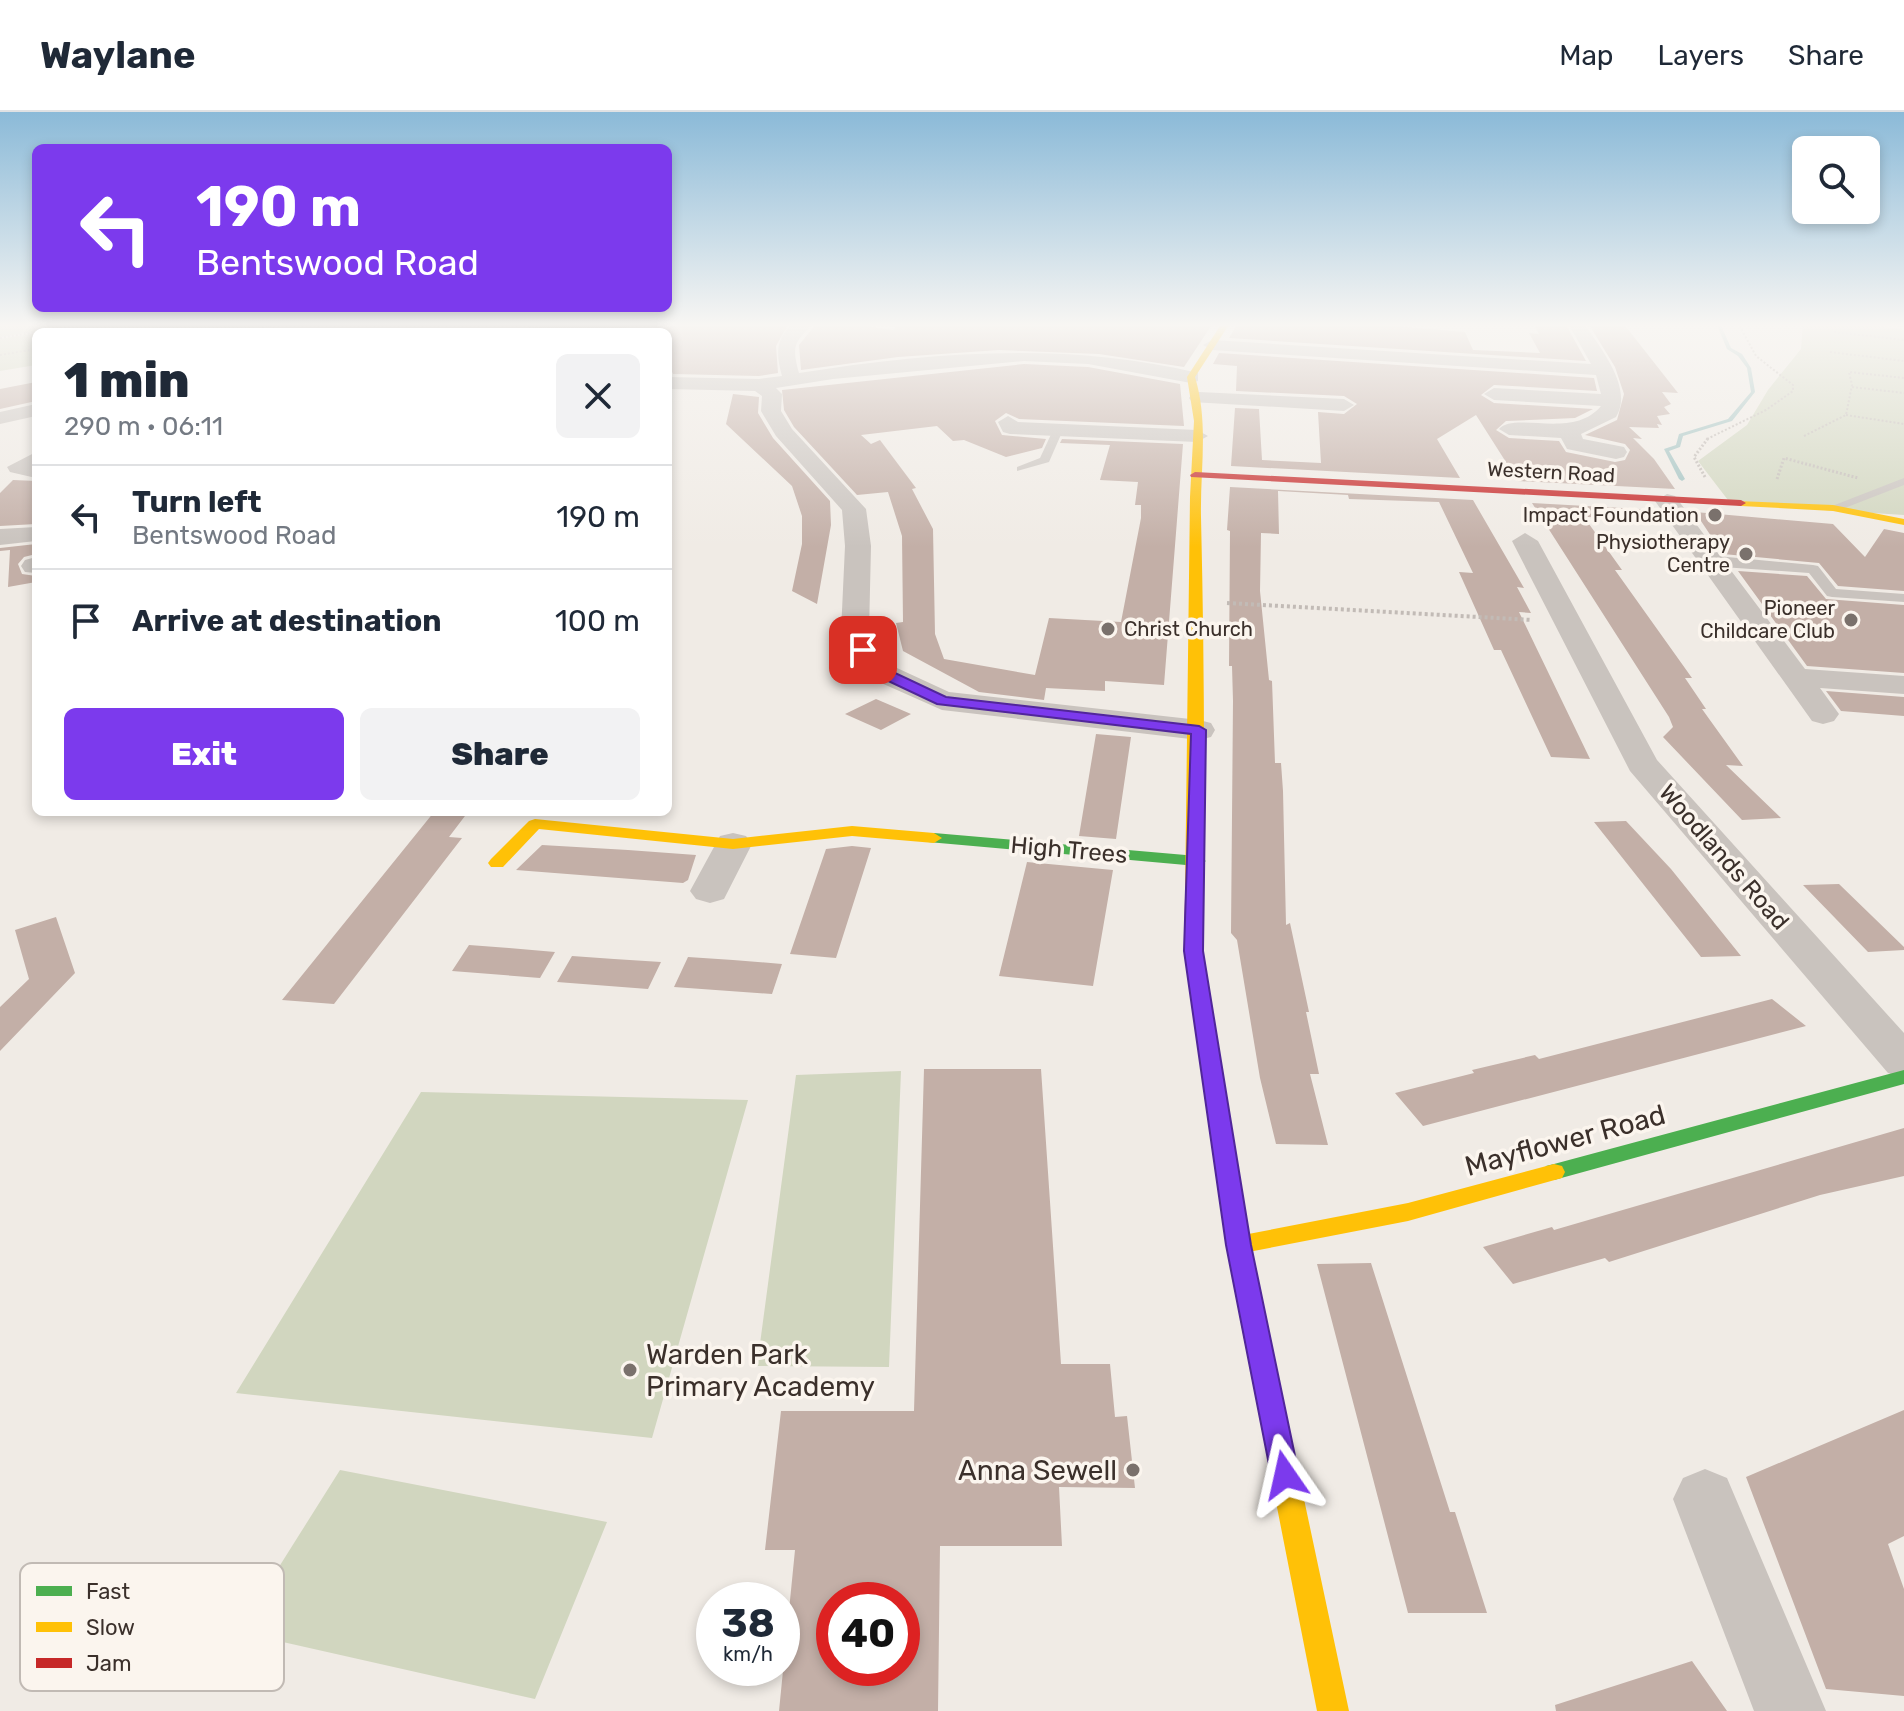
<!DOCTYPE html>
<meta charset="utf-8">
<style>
:root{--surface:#fff;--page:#f2f2f3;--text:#1f2937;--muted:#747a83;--line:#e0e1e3;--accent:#7c3aed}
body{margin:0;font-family:Rubik,sans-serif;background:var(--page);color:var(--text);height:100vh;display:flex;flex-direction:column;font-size:30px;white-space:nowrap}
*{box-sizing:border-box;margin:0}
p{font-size:26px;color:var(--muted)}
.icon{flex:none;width:44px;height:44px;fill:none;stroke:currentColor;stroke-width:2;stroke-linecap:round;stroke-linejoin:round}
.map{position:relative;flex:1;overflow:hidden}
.sheet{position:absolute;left:32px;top:216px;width:640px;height:488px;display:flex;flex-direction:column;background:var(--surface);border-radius:12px;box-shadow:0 4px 12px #0003}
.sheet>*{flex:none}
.hud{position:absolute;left:32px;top:32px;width:640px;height:168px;border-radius:12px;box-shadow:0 4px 12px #0003;background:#7c3aed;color:#fff;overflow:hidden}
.tools{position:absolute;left:1792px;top:24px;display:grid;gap:16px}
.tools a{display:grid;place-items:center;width:88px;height:88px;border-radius:12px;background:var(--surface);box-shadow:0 4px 12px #0003;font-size:40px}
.speed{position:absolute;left:696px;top:1470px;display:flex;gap:16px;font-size:40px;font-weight:700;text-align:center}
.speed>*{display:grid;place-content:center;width:104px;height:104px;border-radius:50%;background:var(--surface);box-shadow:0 4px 12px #0003;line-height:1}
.speed small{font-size:20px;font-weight:400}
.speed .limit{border:12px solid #d22;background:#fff;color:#111}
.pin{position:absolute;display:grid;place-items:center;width:68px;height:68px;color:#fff;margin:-34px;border-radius:16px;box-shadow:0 4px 12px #0006}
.me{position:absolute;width:88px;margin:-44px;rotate:349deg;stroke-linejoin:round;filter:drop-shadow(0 0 6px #0008)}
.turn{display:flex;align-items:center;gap:28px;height:168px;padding:0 32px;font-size:36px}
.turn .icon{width:104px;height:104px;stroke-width:2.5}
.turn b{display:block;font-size:56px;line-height:68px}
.round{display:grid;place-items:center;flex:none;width:84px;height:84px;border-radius:12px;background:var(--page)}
.headline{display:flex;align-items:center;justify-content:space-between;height:136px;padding:0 32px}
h1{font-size:48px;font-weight:800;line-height:60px}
.cta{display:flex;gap:16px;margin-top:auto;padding:16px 32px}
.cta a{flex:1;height:92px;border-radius:12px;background:var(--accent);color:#fff;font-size:32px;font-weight:800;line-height:92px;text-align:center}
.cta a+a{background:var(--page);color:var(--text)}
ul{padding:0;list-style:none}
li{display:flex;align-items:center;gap:24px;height:104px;padding:0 32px;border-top:2px solid var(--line)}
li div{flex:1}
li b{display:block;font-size:30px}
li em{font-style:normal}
header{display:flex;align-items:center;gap:48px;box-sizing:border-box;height:112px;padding:0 40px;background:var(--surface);border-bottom:2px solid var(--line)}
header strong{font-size:38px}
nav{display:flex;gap:44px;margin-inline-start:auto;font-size:28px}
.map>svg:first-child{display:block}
.green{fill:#d1d6bf}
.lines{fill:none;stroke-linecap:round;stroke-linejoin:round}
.stream{fill:#a1c2c1;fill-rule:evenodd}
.building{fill:#c3afa7;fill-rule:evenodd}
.path-far2{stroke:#c2bbb6;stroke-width:2;stroke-dasharray:2 2;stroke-linecap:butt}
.path-far1{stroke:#c2bbb6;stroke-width:3;stroke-dasharray:2 2;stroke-linecap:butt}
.path{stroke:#c2bbb6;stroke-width:4;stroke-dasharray:3 3;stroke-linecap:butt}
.lane{fill:#c9c3be;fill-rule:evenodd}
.street{fill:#c9c3be;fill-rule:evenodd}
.fast{fill:#4caf50;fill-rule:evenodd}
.slow{fill:#ffc107;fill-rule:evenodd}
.jam{fill:#c62828;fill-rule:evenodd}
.route{fill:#7c3aed;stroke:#51269a;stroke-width:2}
.poi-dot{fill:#7a716c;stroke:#fbf5ee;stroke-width:3}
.labels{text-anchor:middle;stroke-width:7;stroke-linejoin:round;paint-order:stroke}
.far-street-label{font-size:20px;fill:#3b302b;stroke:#fbf5ee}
.far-poi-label{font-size:20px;fill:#3b302b;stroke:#fbf5ee;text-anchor:end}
.street-label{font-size:24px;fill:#3b302b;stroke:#fbf5ee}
.near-street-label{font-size:28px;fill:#3b302b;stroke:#fbf5ee}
.near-poi-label{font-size:28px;fill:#3b302b;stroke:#fbf5ee;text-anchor:start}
.key{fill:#fbf5ee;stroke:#c1bab4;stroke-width:2}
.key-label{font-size:22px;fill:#3b302b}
</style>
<header>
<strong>Waylane</strong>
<nav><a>Map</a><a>Layers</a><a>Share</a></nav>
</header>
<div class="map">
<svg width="1904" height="1599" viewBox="0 0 1904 1599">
<rect width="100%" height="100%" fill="#f0ebe5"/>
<path class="green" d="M 0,211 L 90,211 L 0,225 Z
M 100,211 L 256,211 L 263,214 L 228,220 L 41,220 Z
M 1803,211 L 1859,211 L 1904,218 L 1904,403 L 1731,392 L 1698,349 L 1747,313 L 1768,278 L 1801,237 Z
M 36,221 L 36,253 L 0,259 L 0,227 Z
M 901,959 L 889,1255 L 757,1254 L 796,963 Z
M 421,980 L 748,988 L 652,1326 L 236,1281 Z
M 340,1358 L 607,1410 L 535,1587 L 238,1520 Z"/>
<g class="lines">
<path class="stream" d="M 526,211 L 530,211 L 531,216 L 529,216 Z
M 1716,211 L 1720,211 L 1731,236 L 1742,242 L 1751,256 L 1755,280 L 1732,309 L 1683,324 L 1680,335 L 1669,339 L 1685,367 L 1682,369 L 1679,367 L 1664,337 L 1676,333 L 1679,322 L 1728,307 L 1751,280 L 1747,256 L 1738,244 L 1727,237 Z
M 1877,211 L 1904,213 L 1904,215 L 1879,212 Z"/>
</g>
<path class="building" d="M 652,211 L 789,211 L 776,234 L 778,261 L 759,264 L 673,262 L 668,251 L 668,220 L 655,220 Z
M 817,211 L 848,211 L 893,218 L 899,211 L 1213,211 L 1184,255 L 1099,242 L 999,238 L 898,245 L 801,258 L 799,233 Z
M 1238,211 L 1361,211 L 1465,220 L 1473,238 L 1540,241 L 1529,221 L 1539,222 L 1533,211 L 1565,211 L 1586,249 L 1229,226 Z
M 1588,211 L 1623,211 L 1678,281 L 1662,280 L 1671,292 L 1664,295 L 1670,302 L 1657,304 L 1662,313 L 1657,312 L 1659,316 L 1629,315 L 1642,327 L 1633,326 L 1654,347 L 1675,377 L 1518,369 L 1476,303 L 1437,327 L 1460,366 L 1231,354 L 1235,296 L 1259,297 L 1262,348 L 1321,351 L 1318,300 L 1344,302 L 1357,292 L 1344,284 L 1236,279 L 1237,254 L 1213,252 L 1219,241 L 1594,266 L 1597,279 L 1494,273 L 1481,283 L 1494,291 L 1593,297 L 1575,306 L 1506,309 L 1496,318 L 1509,326 L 1559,329 L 1566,340 L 1615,350 L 1625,348 L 1630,338 L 1625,332 L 1585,323 L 1617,308 L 1624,282 L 1615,255 Z
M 1024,252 L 1088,255 L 1180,272 L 1184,314 L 1019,307 L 1006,301 L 995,309 L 1002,323 L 1046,327 L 1042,336 L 1006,345 L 964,328 L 953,329 L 937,314 L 861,323 L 871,332 L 880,328 L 916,376 L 912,377 L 933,417 L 935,522 L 944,547 L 1035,563 L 1049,506 L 1121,510 L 1141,406 L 1141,393 L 1135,393 L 1138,370 L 1100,368 L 1110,333 L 1060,331 L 1062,327 L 1183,332 L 1164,573 L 1105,569 L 1105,579 L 1046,576 L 1044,588 L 979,580 L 903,539 L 896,511 L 903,510 L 902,424 L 888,380 L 857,383 L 794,315 L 784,298 L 782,278 Z
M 36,270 L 36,289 L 0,297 L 0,277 Z
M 733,282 L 759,285 L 758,301 L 773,326 L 830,389 L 831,413 L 817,492 L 792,479 L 802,432 L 802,404 L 792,374 L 726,312 Z
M 13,368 L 36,369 L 36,412 L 0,414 L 0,381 Z
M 1230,375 L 1473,388 L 1524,476 L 1517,475 L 1531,501 L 1519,500 L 1590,647 L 1551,645 L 1501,538 L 1494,538 L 1459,460 L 1473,461 L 1439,390 L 1349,387 L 1348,383 L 1278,379 L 1279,422 L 1261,421 L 1260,479 L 1269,568 L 1272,569 L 1275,651 L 1281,651 L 1283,679 L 1286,813 L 1290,811 L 1309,900 L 1306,900 L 1319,962 L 1310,962 L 1328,1033 L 1276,1032 L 1260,966 L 1237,828 L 1231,821 L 1233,589 L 1232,554 L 1229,554 L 1230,419 L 1227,418 Z
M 1532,391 L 1658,398 L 1663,406 L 1584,405 L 1622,458 L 1615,458 L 1692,566 L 1685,566 L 1706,597 L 1702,597 L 1743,654 L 1726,653 L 1781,706 L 1742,708 L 1663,625 L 1673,615 L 1669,605 Z
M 1695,400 L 1833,412 L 1865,445 L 1884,417 L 1904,421 L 1904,479 L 1838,474 L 1819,451 L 1723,442 Z
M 36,432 L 36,442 L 24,445 L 18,452 L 22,462 L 36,464 L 36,470 L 8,475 L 10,438 L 0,439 L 0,436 Z
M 1738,459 L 1807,464 L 1826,487 L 1904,493 L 1904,561 L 1807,554 Z
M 1826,579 L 1904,585 L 1904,604 L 1841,599 Z
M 876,587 L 911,602 L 881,618 L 845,602 Z
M 1096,622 L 1131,625 L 1116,727 L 1079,724 Z
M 434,700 L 468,700 L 449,725 L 462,726 L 334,892 L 282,888 Z
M 1626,709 L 1671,757 L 1741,844 L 1701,845 L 1594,710 Z
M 542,733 L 628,738 L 696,743 L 688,768 L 683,771 L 516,758 Z
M 852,734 L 871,736 L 836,846 L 790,842 L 826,737 Z
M 1027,750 L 1113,758 L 1093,874 L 999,864 Z
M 1839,772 L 1904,835 L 1904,838 L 1868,840 L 1803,773 Z
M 56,805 L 75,861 L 0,939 L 0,895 L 29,867 L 15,818 Z
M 469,833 L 509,836 L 555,840 L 540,866 L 452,859 Z
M 572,844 L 614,847 L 661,850 L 648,877 L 557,870 Z
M 688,845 L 733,848 L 782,852 L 772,882 L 674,875 Z
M 1772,887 L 1806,914 L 1423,1014 L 1395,981 L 1474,961 L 1472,958 L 1535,943 L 1539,947 Z
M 924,957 L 1041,957 L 1061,1252 L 1110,1252 L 1115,1305 L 1127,1304 L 1135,1376 L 1059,1375 L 1062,1434 L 940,1434 L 938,1599 L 779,1599 L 795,1438 L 765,1438 L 781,1299 L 914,1299 ZM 834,1488 L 902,1488 L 902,1556 L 834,1556 Z
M 1904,1016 L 1904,1064 L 1820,1083 L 1609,1150 L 1605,1146 L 1513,1172 L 1483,1135 L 1552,1115 L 1554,1118 Z
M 1371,1151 L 1450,1400 L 1455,1400 L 1487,1501 L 1408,1501 L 1317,1152 Z
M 1904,1298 L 1904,1424 L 1888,1432 L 1904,1477 L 1904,1584 L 1826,1577 L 1746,1365 Z
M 1692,1549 L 1727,1599 L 1556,1599 L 1555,1593 Z"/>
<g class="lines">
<path class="path-far2" d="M 251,211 L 274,220
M 261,211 L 283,220
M 36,220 L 94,211
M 135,220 L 189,211
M 1834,220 L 1904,228
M 0,226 L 36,220
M 1830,240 L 1904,249
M 0,243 L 36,237
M 1852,275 L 1904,281
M 1846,303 L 1904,312
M 1804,324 L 1846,303 L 1852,273 L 1849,260 L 1904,266
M 1707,327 L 1766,298 L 1793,279 L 1793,273 L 1756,244 L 1738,211"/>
<path class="path-far1" d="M 1705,365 L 1694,345 L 1709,325
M 1777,367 L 1784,346 L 1858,366"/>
<path class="path" d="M 1227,491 L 1532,508"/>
<path class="lane" d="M 851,211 L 895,211 L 897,213 L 893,215 Z
M 1054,316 L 1063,318 L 1049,350 L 1017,359 L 1017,355 L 1040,346 Z
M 1904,366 L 1904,373 L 1837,399 L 1827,396 Z
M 1706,443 L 1813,453 L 1818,454 L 1836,477 L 1904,482 L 1904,490 L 1832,485 L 1827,484 L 1809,461 L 1722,455 L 1701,450 L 1700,447 Z"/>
<path class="street" d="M 574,211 L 635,211 C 618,226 549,220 525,220 L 533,215 Z
M 794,211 L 814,211 C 795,230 791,232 799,261 C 931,240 1067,229 1198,261 L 1198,269 L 1191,271 L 1088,252 L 1024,249 L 833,267 L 776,276 L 782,282 L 781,299 L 792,317 L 866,397 L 871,434 L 869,520 L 884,550 L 949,580 L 1199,608 L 1211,611 L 1215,618 L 1211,625 L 1199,628 L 942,598 L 861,562 L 841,520 L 845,434 L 842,398 L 776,324 L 761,299 L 762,284 L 755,279 L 668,277 L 668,265 L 759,267 L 782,264 C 776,242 775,226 794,211 Z
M 1568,211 L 1584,211 C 1600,236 1634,276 1616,305 L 1581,322 L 1583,327 L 1624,335 L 1627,340 L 1624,345 L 1616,347 L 1567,337 L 1561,326 L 1509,323 L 1499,317 C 1515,299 1573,328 1601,294 L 1494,288 L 1484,282 L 1494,276 L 1601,282 L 1596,263 L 1212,238 L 1203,233 L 1212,228 L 1591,252 Z
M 1199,280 L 1344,287 L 1354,293 L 1344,299 L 1192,290 L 1189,286 L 1192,282 Z
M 36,292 L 36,304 L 0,312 L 0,300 Z
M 1008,304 L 1018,310 L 1197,318 L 1208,324 L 1197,330 L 1010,322 L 1003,320 L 998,310 Z
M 36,340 L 36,366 L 10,360 L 7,355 Z
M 1667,382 L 1675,384 L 1805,557 L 1904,564 L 1904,582 L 1820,576 L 1839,602 L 1834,609 L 1823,612 L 1812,609 L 1655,389 Z
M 36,415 L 36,429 L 0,433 L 0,417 Z
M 1525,421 L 1538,429 L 1657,648 L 1904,921 L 1904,966 L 1888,961 L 1630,659 L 1512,429 Z
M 36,445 L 36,461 L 25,460 L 21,454 L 25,448 Z
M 733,721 L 746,724 L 752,732 L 724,787 L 710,791 L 696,787 L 690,779 L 720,724 Z
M 1705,1357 L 1727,1366 L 1826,1599 L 1754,1599 L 1673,1387 L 1683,1366 Z"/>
<path class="fast" d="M 934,721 L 1197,744 L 1206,749 L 1197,754 L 928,730 L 926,726 Z
M 1904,958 L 1904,972 L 1554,1068 L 1546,1066 L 1543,1060 L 1546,1054 L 1554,1052 Z"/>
<path class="slow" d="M 1222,211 L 1230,211 L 1195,265 C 1209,311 1200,358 1201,405 C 1204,532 1205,659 1203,786 L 1194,791 L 1185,786 L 1190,385 L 1194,309 L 1187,265 Z
M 1737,389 L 1833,393 L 1904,407 L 1904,413 L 1833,399 L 1741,394 L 1737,393 Z
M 535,707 L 733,727 L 852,714 L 934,721 L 942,726 L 934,731 L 852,724 L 733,737 L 539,717 L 503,755 L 491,755 L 488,751 L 491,747 L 529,709 Z
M 1554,1052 L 1562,1054 L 1565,1060 L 1562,1066 L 1408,1109 L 1238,1142 L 1230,1140 L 1226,1133 L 1230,1126 L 1238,1124 L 1408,1091 Z
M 1257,1216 L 1266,1219 L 1270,1227 L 1349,1599 L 1317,1599 L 1244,1227 L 1248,1219 Z"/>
<path class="jam" d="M 1195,360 L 1741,388 L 1746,391 L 1741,394 L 1191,365 L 1190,363 Z
M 1194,781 L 1203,786 L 1202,839 L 1250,1133 L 1270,1227 L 1266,1235 L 1257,1238 L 1248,1235 L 1244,1227 L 1226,1133 L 1184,839 L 1185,786 Z"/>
</g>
<linearGradient id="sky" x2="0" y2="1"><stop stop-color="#8bbad8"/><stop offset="0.49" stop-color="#f8f6f3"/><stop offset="1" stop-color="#f8f6f3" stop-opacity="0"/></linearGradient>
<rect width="1904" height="435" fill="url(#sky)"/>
<path class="route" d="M 859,535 L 868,535 L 878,553 L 946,585 L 1199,614 L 1206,618 L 1203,839 L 1251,1133 L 1299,1363 L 1295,1372 L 1285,1376 L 1275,1372 L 1271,1363 L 1226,1133 L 1184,839 L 1191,622 L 937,592 L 867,559 L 857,538 Z"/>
<g class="poi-dot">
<circle cx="1715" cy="403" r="8"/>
<circle cx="1746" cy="442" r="8"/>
<circle cx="1851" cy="508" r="8"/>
<circle cx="1108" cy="517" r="8"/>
<circle cx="630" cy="1258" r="8"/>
<circle cx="1133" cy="1358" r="8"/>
</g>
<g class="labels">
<g class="far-street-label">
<text transform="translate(1551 360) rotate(3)" y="7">Western Road</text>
</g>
<g class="far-poi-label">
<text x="1699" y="410">Impact Foundation</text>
<text x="1730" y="437">Physiotherapy<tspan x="1730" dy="23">Centre</tspan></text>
<text x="1835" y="503">Pioneer<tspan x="1835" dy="23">Childcare Club</tspan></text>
<text x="1124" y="524" text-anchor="start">Christ Church</text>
</g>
<g class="street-label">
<text transform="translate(1069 738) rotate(5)" y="8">High Trees</text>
<text transform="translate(1724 745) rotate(49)" y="8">Woodlands Road</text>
</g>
<g class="near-street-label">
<text transform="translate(1565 1028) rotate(-15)" y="10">Mayflower Road</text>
</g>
<g class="near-poi-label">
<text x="646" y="1252">Warden Park<tspan x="646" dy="32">Primary Academy</tspan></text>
<text x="1117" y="1368" text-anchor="end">Anna Sewell</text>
</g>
</g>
<rect x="20" y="1451" width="264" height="128" rx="12" class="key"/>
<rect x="36" y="1474" width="36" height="10" fill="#4caf50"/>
<rect x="36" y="1510" width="36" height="10" fill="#ffc107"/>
<rect x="36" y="1546" width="36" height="10" fill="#c62828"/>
<g class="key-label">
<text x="86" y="1487">Fast</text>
<text x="86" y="1523">Slow</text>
<text x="86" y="1559">Jam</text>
</g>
</svg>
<div class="tools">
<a><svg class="icon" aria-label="search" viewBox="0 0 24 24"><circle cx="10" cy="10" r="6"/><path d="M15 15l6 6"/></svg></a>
</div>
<div class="speed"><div>38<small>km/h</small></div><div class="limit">40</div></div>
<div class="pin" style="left:863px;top:538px;background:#d93025"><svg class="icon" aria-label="arrive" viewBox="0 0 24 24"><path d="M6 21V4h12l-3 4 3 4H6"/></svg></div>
<svg class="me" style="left:1285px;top:1363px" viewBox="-20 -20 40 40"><path d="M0-17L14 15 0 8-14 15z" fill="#7c3aed" stroke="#fff" stroke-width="4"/></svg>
<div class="hud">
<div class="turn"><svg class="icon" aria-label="left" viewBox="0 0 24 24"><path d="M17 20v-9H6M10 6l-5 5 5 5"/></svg><div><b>190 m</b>Bentswood Road</div></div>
</div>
<section class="sheet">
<div class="headline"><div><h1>1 min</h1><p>290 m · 06:11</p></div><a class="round"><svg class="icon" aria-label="close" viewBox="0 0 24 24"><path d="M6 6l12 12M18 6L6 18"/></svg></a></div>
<ul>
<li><svg class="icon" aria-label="left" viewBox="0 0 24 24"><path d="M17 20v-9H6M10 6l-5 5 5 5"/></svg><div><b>Turn left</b><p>Bentswood Road</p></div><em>190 m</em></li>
<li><svg class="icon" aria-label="arrive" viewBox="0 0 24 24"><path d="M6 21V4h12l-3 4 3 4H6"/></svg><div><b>Arrive at destination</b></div><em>100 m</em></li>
</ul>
<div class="cta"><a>Exit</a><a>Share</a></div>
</section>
</div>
